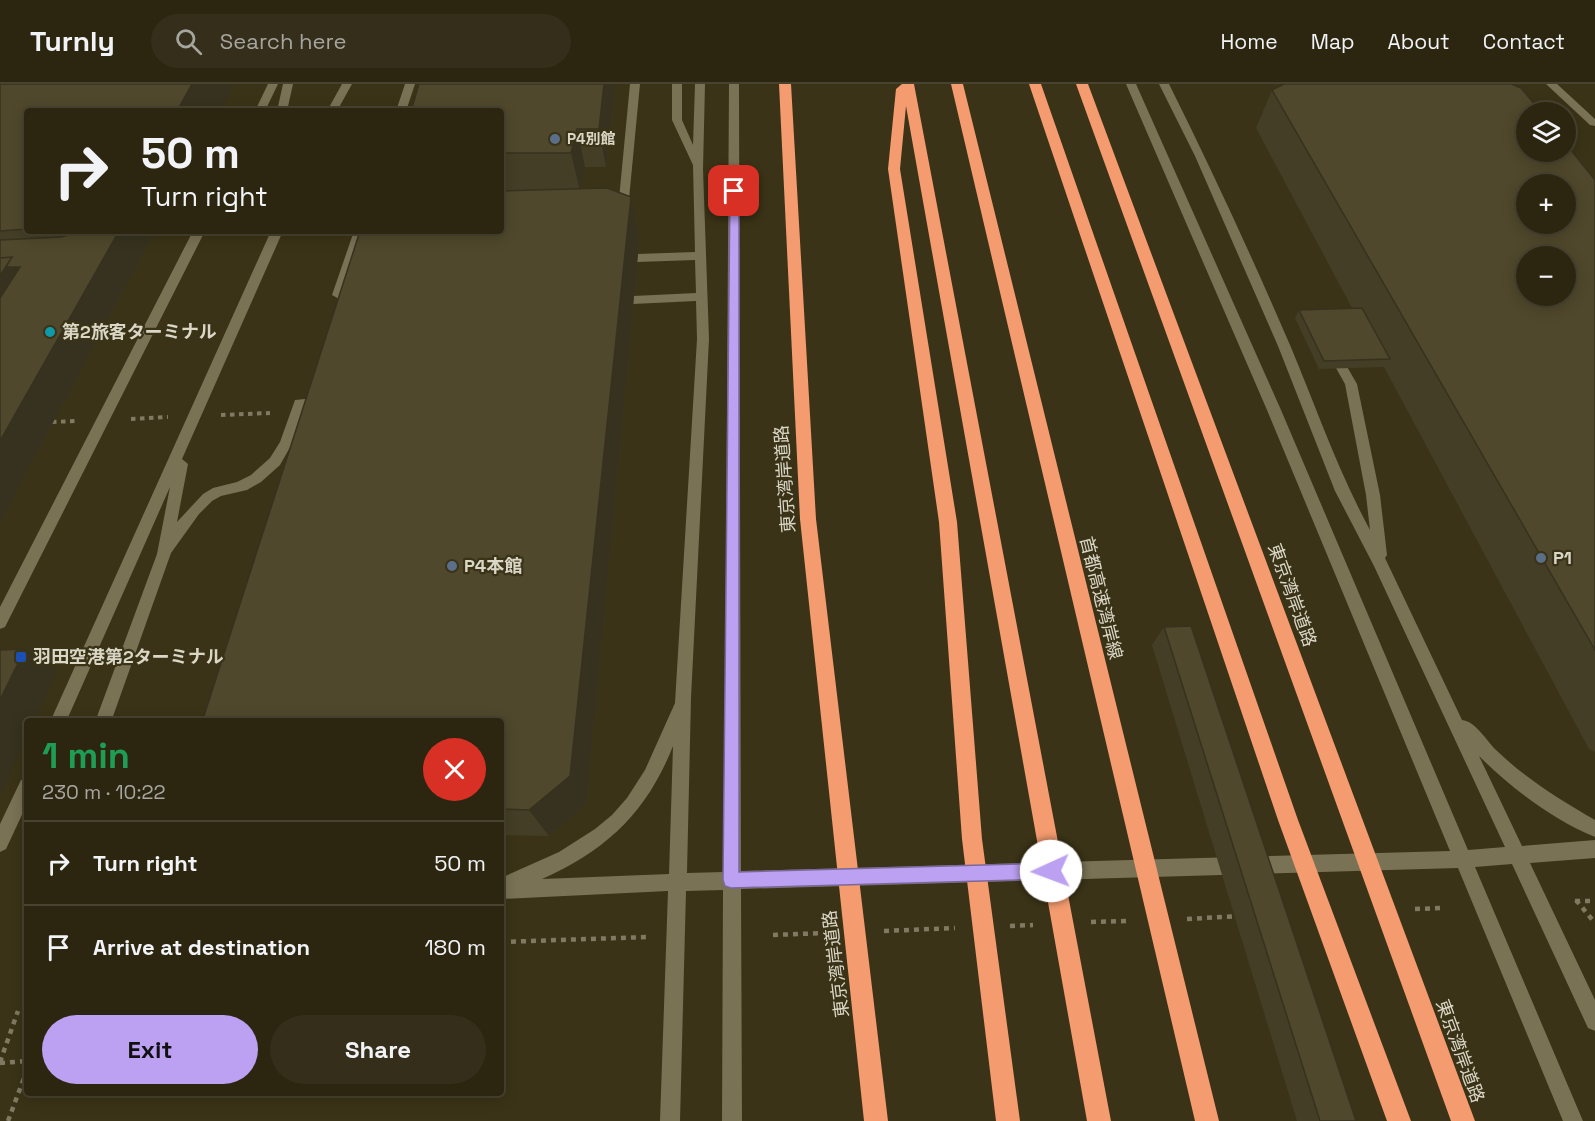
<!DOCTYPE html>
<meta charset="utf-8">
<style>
:root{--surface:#2c2611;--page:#342e1a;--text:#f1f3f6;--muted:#a6a59f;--line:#484331;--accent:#bca0f2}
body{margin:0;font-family:"Space Grotesk","Noto Sans JP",sans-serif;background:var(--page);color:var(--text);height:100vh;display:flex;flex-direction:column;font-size:22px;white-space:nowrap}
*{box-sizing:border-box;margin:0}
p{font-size:20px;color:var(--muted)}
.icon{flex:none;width:33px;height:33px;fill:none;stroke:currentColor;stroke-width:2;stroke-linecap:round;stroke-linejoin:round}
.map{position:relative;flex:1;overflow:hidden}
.drawer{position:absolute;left:24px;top:634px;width:480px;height:378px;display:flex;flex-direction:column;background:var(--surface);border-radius:6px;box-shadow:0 3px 15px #0003,0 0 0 2px var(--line)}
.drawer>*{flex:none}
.banner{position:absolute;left:24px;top:24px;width:480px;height:126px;border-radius:6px;box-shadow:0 3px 15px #0003,0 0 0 2px var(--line);background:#2c2611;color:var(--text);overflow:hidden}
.fabs{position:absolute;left:1516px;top:18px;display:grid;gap:12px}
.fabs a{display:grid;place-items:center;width:60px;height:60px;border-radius:50%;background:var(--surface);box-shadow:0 3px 15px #0003,0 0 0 2px var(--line);font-size:30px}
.pin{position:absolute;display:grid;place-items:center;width:51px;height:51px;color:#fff;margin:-26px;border-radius:12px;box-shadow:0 3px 9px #0006}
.me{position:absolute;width:66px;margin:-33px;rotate:268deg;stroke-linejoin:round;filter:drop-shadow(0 0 4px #0008)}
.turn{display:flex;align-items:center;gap:21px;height:126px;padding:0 18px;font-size:27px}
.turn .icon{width:78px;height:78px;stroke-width:2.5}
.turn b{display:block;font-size:42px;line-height:51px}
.round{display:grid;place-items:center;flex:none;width:63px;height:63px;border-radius:32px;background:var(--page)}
.summary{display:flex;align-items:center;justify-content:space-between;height:102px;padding:0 18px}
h1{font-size:36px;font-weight:600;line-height:45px;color:#1e9e55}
.action{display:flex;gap:12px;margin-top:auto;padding:12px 18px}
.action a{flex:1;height:69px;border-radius:36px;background:var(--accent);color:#111;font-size:24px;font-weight:600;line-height:69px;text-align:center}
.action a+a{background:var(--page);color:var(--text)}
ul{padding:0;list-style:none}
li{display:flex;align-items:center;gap:18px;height:84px;padding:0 18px;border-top:2px solid var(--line)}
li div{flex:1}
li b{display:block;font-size:22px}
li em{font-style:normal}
header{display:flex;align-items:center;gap:36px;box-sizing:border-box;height:84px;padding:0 30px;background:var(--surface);border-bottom:2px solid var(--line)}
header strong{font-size:28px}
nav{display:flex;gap:33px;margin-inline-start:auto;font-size:21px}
.search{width:420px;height:54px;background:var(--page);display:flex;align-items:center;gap:15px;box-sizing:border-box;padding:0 21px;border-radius:33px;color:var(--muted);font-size:22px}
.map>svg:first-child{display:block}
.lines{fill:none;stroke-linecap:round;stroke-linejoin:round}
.path-far1{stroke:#807a63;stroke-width:4;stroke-dasharray:4.5 4.5;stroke-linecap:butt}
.path{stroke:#807a63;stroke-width:4.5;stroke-dasharray:5 5;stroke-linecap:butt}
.minor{fill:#7a7255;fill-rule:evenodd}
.highway{fill:#f49b6f;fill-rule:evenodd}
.wall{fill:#443e26}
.shaded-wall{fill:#37321f}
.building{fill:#4f482c;stroke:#37321f;stroke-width:1.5;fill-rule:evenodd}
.route{fill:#bca0f2;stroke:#7a689d;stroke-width:1.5}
.service-dot{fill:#5c6f8a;stroke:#3a3317;stroke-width:2}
.culture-dot{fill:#0f9aa8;stroke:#3a3317;stroke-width:2}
.transit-dot{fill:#1a4fb4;stroke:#3a3317;stroke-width:2}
.labels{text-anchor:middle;stroke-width:4.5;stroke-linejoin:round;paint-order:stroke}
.far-poi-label{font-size:15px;font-weight:bold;fill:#dbd7c7;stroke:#3a3317;text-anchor:start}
.poi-label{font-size:18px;font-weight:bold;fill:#dbd7c7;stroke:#3a3317;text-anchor:start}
.street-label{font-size:18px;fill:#dbd7c7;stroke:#3a3317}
</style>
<header>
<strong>Turnly</strong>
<div class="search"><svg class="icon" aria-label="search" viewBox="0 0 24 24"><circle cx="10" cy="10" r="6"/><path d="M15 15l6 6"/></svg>Search here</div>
<nav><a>Home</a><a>Map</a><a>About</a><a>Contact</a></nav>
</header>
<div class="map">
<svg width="1595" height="1037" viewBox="0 0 1595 1037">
<rect width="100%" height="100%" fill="#3a3317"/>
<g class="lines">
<path class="path-far1" d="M 221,331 L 270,329
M 131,335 L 168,333
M 52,338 L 76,337"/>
<path class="path" d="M 1576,816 L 1595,839
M 1575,817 L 1595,817
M 1415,825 L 1443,824
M 1187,835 L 1240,832
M 1091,838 L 1129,837
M 1010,842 L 1033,841
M 884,847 L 955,844
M 773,851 L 826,849
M 501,858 L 647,853
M 0,978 L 18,927
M 0,979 L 27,977
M 8,1037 L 27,986"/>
<path class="minor" d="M 268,0 L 278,0 L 265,27 L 255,27 Z
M 283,0 L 293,0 L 287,27 L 277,27 Z
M 342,0 L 352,0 L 337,27 L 327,27 Z
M 405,0 L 415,0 L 406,27 L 396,27 Z
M 630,0 L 640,0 L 629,115 L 624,118 L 619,115 Z
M 672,0 L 682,0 L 682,36 L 693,61 L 695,0 L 705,0 L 703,85 L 709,255 L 691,614 L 687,789 L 724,788 L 729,0 L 739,0 L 741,787 L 1450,767 L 1267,326 L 1126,0 L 1136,0 L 1281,326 L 1468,766 L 1505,763 L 1374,482 L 1335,407 L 1278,262 L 1195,72 L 1159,0 L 1169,0 C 1212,86 1252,173 1290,261 C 1316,323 1338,387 1370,446 L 1366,411 L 1345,300 L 1336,284 L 1338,281 L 1346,281 L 1357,300 L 1380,411 L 1387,471 L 1385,474 L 1462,636 C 1475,637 1487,657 1496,666 C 1525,694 1560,716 1595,736 L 1595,753 C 1553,736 1511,704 1479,672 L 1522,762 L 1595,756 L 1595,774 L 1530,779 L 1595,916 L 1595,947 L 1588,944 L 1512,780 L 1475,783 L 1583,1037 L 1563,1037 L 1458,784 L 741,805 L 742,1037 L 722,1037 L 723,806 L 686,807 L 680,1037 L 660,1037 L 668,807 L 501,815 L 501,794 L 559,768 L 595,745 L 612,731 L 627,714 L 645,686 L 675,619 L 697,255 L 696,217 L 633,220 L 627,216 L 633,212 L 696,209 L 695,176 L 637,178 L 631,174 L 637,170 L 695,168 L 693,81 L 672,36 ZM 673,662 L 669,790 L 542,795 C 607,766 647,728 673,662 Z
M 1546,0 L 1557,0 L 1595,35 L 1595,42 L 1590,41 Z
M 193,147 L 205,147 L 5,543 L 0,545 L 0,523 Z
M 271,147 L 283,147 L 182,375 L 188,380 L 177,438 L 203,410 L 213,404 L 237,398 L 251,391 L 270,374 L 280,358 L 295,316 L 324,313 L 330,318 L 324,323 L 305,324 L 293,358 L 280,381 L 261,398 L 247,406 L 221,412 L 212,417 L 199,430 L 171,469 L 111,638 L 95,638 L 157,470 L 170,403 L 66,638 L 50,638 Z
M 354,147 L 366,147 L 344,209 L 361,220 L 355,224 L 332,211 Z
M 27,694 L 27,720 L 6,765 L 0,768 L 0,740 L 21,696 Z"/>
<path class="highway" d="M 779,0 L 791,0 L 816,435 L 888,1037 L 864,1037 L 800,435 Z
M 902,0 L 914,0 L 1111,1037 L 1087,1037 L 906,22 L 900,85 L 957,438 L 982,755 L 1020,1037 L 996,1037 L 962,755 L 939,438 L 888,85 L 896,5 Z
M 951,0 L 963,0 L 1219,1037 L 1195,1037 Z
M 1029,0 L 1041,0 L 1298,736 L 1411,1037 L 1387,1037 L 1278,736 Z
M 1076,0 L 1088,0 L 1475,1037 L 1451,1037 Z"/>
</g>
<path class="wall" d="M 0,0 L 234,0 L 220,27 L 27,27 L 27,147 L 155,147 L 0,438 Z
M 419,0 L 615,0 L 606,83 L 585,83 L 580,105 L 631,113 L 639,159 L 586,720 L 549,752 L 501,751 L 501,27 Z
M 1272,6 L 1595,96 L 1595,668 L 1589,665 L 1384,283 L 1319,285 L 1295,234 L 1299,226 L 1352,224 L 1256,44 Z
M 1164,543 L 1356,1037 L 1297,1037 L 1152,561 Z"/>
<path class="shaded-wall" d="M 192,0 L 234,0 L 220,27 L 177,27 Z
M 604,0 L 615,0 L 606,83 L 599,45 Z
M 577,45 L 585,83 L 580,107 L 571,69 Z
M 631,113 L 639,159 L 586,720 L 549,752 L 529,726 Z
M 56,147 L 155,147 L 0,438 L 0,357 L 83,182 Z
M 12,173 L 44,211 L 0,286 L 0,192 Z
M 25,565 L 57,587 L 34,638 L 27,638 L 27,653 L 0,712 L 0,616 Z"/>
<path class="building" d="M 0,0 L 192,0 L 177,27 L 27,27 L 27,145 L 0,147 Z
M 419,0 L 604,0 L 599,45 L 577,45 L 571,69 L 501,69 L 501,27 L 411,27 Z
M 1284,0 L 1511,0 L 1521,4 L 1541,28 L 1527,28 L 1527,68 L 1566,68 L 1566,60 L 1595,96 L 1595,566 L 1272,6 ZM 1527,100 L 1566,100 L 1566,140 L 1527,140 ZM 1527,172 L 1566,172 L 1566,212 L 1527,212 Z
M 607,104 L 631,113 L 570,692 L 529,726 L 501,725 L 501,638 L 202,638 L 360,147 L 501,147 L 501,107 Z
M 84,147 L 119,147 L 0,357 L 0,214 L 20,183 L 6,183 L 12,173 L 0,174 L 0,156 L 61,153 Z
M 12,173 L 0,192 L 0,174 Z
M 1362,224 L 1390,275 L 1324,277 L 1299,226 Z
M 1191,542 L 1356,1037 L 1320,1037 L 1164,543 Z
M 25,565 L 0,616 L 0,566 Z"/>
<path class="route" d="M 730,105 L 739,107 L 739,788 L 1051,779 L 1057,781 L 1059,787 L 1057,792 L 1051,795 L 731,804 L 725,802 L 723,796 Z"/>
<g class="service-dot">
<circle cx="555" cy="55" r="6"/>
<circle cx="1541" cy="474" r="6"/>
<circle cx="452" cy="482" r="6"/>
</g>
<circle class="culture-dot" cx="50" cy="248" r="6"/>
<rect class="transit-dot" x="15" y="567" width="12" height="12" rx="3"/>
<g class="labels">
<g class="far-poi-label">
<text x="567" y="60">P4別館</text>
</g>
<g class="poi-label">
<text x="62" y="254">第2旅客ターミナル</text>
<text x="1553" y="480">P1</text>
<text x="464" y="488">P4本館</text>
<text x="33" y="579">羽田空港第2ターミナル</text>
</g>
<g class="street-label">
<text transform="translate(785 395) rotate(-94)" y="6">東京湾岸道路</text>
<text transform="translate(1292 511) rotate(70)" y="6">東京湾岸道路</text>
<text transform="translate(1101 514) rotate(76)" y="6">首都高速湾岸線</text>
<text transform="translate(836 880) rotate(-97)" y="6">東京湾岸道路</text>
<text transform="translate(1460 967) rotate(70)" y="6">東京湾岸道路</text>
</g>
</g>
</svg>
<div class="fabs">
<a><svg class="icon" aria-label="layers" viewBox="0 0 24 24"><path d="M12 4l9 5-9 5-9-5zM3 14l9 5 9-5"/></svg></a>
<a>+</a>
<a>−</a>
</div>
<div class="pin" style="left:734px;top:107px;background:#d93025"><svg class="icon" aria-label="arrive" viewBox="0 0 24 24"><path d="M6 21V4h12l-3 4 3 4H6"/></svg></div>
<svg class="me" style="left:1051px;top:787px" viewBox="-20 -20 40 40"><circle r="19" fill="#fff"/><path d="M0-13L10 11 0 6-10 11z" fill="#bca0f2"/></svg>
<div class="banner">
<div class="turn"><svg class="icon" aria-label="right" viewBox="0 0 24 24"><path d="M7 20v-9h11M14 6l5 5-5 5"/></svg><div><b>50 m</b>Turn right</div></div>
</div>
<section class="drawer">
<div class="summary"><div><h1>1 min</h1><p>230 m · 10:22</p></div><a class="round" style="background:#d93025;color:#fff"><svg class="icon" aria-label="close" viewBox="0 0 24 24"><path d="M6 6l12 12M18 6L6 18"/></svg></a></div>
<ul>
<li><svg class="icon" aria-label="right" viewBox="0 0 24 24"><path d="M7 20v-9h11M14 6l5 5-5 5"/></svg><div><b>Turn right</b></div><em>50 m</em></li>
<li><svg class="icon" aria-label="arrive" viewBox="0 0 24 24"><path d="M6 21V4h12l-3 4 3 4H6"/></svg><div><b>Arrive at destination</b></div><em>180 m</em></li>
</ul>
<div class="action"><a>Exit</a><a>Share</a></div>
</section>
</div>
